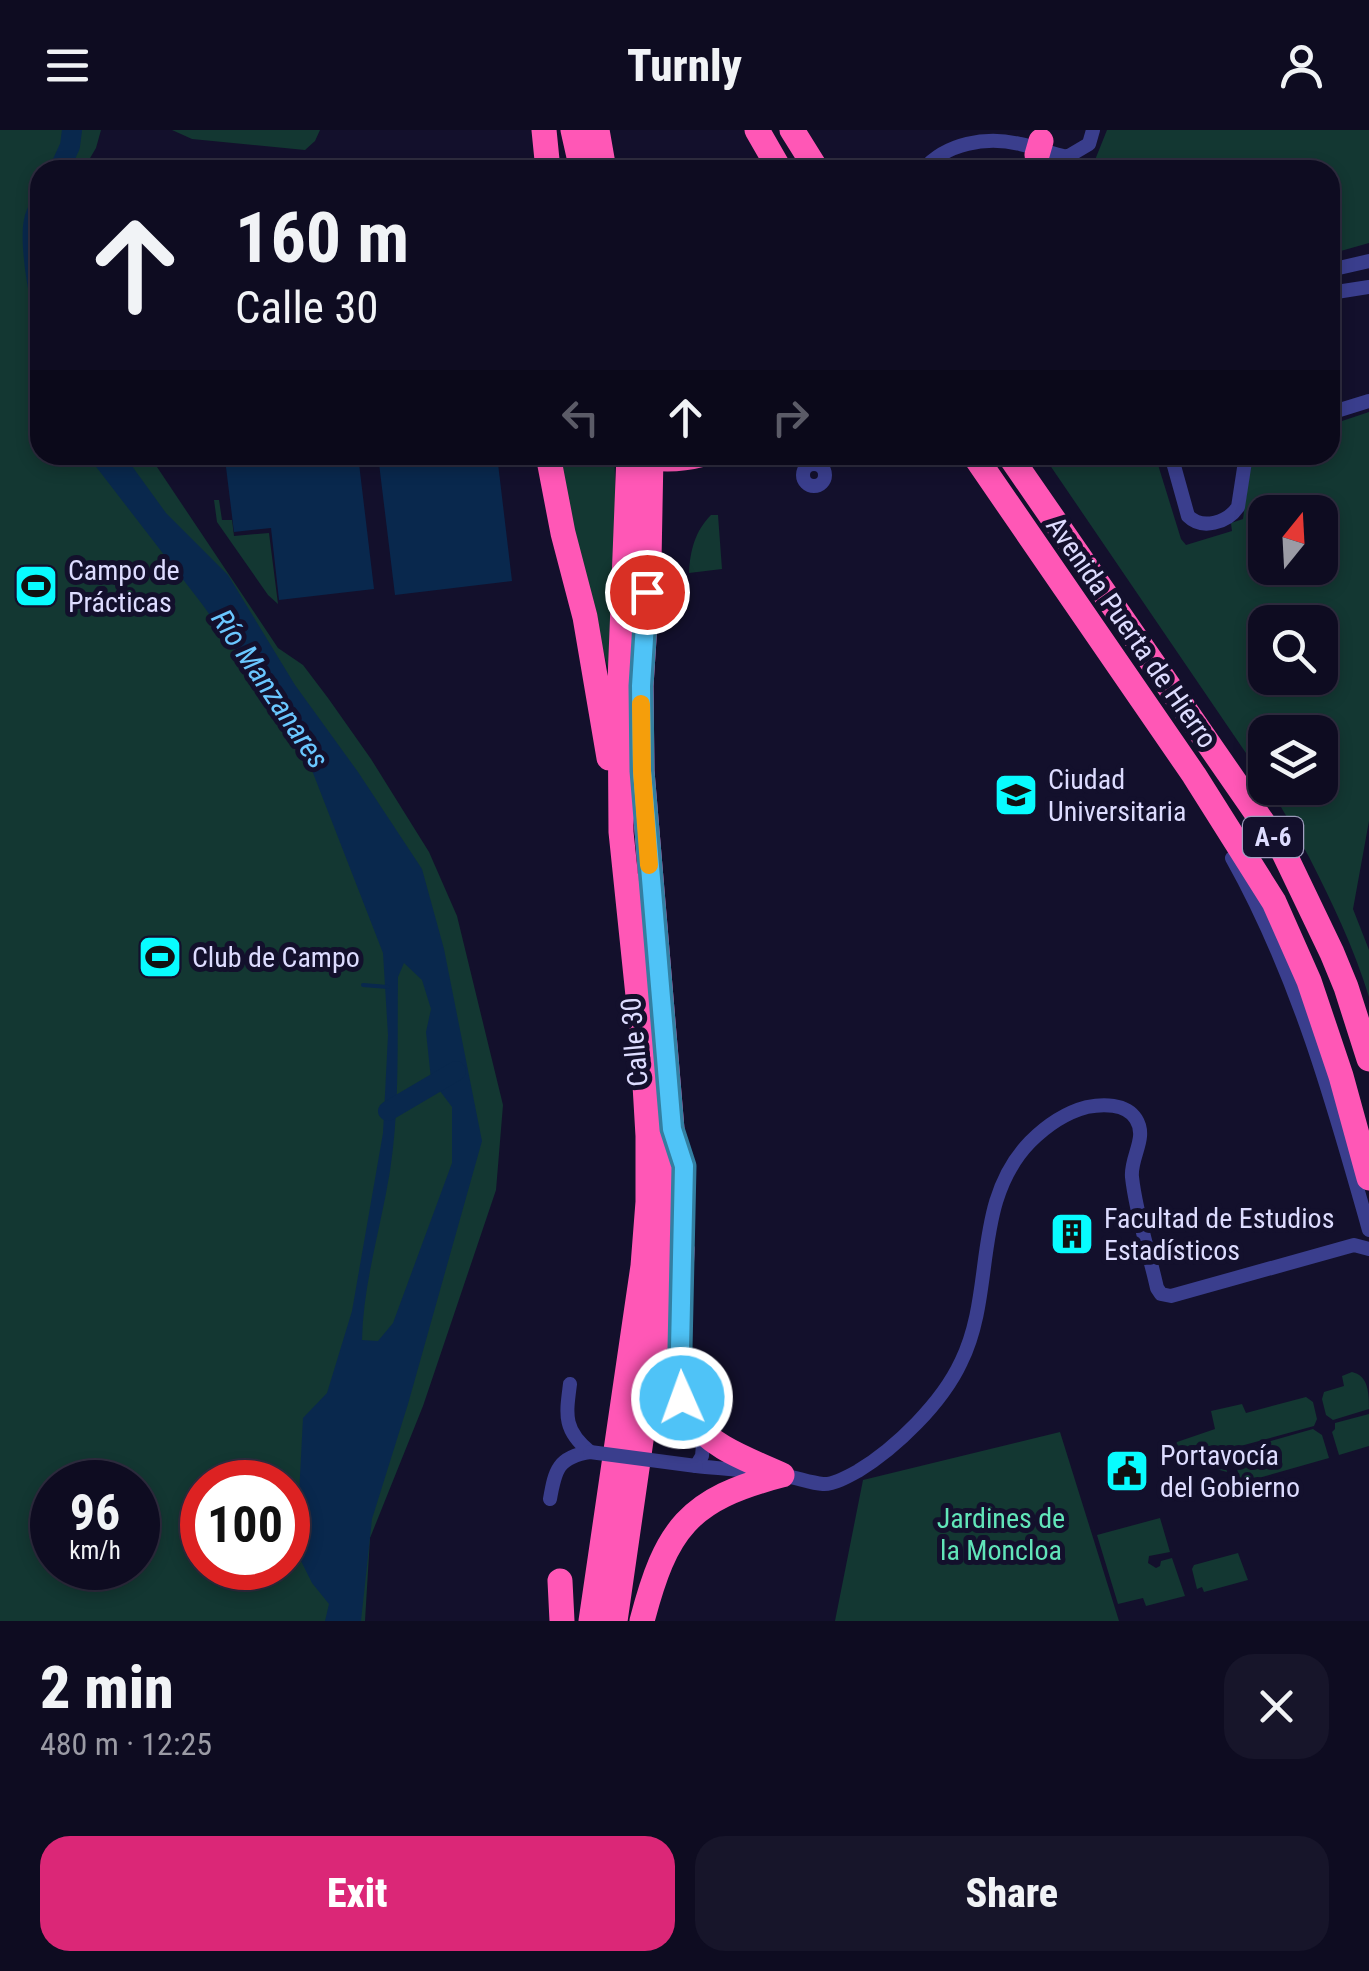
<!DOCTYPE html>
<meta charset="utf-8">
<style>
:root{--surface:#0e0c21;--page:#17152a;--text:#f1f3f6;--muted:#9b9ba5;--line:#2e2c3f;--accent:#db2777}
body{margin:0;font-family:"Roboto Condensed",sans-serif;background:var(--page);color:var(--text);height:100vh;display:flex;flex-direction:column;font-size:38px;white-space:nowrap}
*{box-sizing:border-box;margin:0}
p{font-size:32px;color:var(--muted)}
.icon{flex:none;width:55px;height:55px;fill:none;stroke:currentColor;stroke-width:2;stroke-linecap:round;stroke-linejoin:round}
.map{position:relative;height:1491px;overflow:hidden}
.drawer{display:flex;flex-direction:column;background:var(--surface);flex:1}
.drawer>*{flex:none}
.top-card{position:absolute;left:30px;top:30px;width:1310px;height:305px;border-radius:30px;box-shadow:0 5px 15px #0003,0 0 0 2px var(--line);background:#0e0c21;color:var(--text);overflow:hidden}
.needle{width:65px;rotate:18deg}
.tools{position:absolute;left:1248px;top:365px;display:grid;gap:20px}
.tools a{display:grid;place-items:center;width:90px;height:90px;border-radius:20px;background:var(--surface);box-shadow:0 5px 15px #0003,0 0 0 2px var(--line);font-size:50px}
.speed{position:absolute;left:30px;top:1330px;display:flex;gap:20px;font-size:50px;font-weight:700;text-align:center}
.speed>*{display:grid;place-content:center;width:130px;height:130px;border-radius:50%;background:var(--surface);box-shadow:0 5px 15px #0003,0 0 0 2px var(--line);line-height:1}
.speed small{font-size:25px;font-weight:400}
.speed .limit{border:15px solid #d22;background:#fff;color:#111}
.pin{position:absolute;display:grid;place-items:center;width:85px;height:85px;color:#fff;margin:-42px;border:5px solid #fff;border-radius:50%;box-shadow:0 2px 10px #0007}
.me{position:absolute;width:110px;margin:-55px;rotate:358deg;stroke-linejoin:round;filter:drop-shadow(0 0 8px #0008)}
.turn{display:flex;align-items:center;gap:35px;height:210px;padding:0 40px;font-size:45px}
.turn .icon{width:130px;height:130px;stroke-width:2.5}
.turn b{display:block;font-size:70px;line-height:85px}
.lanes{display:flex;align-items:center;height:95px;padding:0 40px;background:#0003;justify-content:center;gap:50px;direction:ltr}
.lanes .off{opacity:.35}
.round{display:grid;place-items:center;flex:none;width:105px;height:105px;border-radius:30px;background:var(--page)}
.summary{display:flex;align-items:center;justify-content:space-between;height:170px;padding:0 40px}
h1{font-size:60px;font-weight:800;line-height:75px}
.cta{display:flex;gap:20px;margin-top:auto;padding:20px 40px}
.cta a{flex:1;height:115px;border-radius:30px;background:var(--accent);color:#fff;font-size:40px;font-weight:800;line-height:115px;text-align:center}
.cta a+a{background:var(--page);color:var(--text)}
header{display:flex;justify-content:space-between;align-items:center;height:130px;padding:0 40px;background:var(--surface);font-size:45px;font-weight:800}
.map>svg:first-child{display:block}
.green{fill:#133732;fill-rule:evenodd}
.water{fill:#09284d;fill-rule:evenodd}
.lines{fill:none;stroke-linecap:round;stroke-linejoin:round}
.stream{stroke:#09284d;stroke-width:4}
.river{stroke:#09284d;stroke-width:20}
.street{stroke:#3a3e8d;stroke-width:14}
.highway{stroke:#ff57b6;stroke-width:25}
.street-bridge{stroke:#3a3e8d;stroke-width:14}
.highway-bridge{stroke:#ff57b6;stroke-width:25}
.route-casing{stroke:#337fa1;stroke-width:25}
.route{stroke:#4fc3f7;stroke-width:18}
.slow{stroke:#f59e0b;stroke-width:18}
.labels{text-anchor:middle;stroke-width:10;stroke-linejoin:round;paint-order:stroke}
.shield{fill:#13102c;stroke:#a09fc0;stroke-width:2.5}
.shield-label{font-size:25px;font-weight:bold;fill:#dddcff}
.poi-label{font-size:28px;fill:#dddcff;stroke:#13102c;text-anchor:start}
.street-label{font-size:28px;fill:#dddcff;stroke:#13102c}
.park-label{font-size:28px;fill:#61e5b9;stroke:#13102c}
.water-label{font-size:30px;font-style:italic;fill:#6ac7ff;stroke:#13102c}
</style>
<header><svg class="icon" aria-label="menu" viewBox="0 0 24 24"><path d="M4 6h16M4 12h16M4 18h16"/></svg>Turnly<svg class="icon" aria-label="person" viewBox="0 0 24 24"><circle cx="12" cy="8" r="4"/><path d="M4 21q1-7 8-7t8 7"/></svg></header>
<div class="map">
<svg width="1369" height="1491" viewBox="0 0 1369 1491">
<rect width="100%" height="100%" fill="#13102c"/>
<path class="green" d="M 0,0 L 101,0 L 96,18 L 83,40 L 40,40 L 40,325 L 149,325 L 278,518 L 303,535 L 328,568 L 371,629 L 429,722 L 457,786 L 503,975 L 496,1060 L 423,1276 L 370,1408 L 365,1491 L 0,1491 ZM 52,1352 L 138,1352 L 138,1438 L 52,1438 ZM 202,1352 L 288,1352 L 288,1438 L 202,1438 Z
M 172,0 L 320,0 L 315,11 L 305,20 L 192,9 Z
M 1107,0 L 1369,0 L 1369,113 L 1330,124 L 1330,40 L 1091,40 Z
M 1369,282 L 1369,691 L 1353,779 L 1369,820 L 1369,867 C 1354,818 1332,772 1309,727 C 1296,704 1284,680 1269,658 L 1320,658 L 1320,602 L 1265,602 L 1265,651 L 1043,325 L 1155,325 L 1181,409 L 1186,415 L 1232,401 L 1231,393 L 1243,389 L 1252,325 L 1330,325 L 1330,295 ZM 1265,382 L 1320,382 L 1320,438 L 1265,438 ZM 1265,492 L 1320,492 L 1320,548 L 1265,548 Z
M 555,325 L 614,325 L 618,405 L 610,546 L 589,468 Z
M 214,370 L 219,370 L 222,390 L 232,390 L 234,406 L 269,403 L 278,474 L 268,465 L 217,392 Z
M 711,385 L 718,385 L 722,439 L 689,443 C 690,421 695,401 711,385 Z
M 1352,1242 C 1369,1246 1369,1264 1369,1279 L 1333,1290 L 1326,1285 L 1322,1269 L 1324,1262 L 1344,1256 L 1342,1246 Z
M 1306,1267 L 1313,1272 L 1317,1289 L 1314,1296 L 1222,1321 L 1227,1342 L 1175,1328 L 1173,1320 L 1177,1312 L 1215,1299 L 1211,1281 L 1242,1274 L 1246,1283 Z
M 1369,1284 L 1369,1316 L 1339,1325 L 1332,1302 L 1335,1299 L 1335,1293 Z
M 1313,1299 L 1322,1305 L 1329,1328 L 1241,1353 L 1232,1322 Z
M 1060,1302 L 1119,1491 L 835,1491 L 863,1350 Z
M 1160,1388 L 1170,1422 L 1149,1426 L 1148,1433 L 1156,1438 L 1160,1436 L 1161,1431 L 1172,1428 L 1185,1466 L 1146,1476 L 1143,1468 L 1118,1474 L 1097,1405 Z
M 1238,1423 L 1248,1450 L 1204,1462 L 1202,1457 L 1197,1459 L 1192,1439 L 1194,1435 Z"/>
<path class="water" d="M 40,57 L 40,209 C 31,182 17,111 25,85 C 28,75 35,65 40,57 Z
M 87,325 L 124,325 L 166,383 L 228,445 L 295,555 L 358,642 L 422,739 L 444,819 L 482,1011 L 408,1274 L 372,1389 L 361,1491 L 325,1491 L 329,1474 L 312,1453 L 299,1427 L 297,1404 L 303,1288 L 327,1263 L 352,1181 L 383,1003 L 388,905 L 383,823 L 301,612 L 202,474 ZM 404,833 L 422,850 L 431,879 L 426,902 L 431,949 L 452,977 L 452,1033 L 393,1193 L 378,1211 L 362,1210 C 363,1154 381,1097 390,1041 C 400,976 397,912 398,847 Z
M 264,325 L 358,325 L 374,459 L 279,470 L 271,398 L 234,402 L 225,329 Z
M 378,325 L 497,325 L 512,451 L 395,465 Z"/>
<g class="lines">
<path class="stream" d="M 363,855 L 388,857"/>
<path class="river" d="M 59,40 L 70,16 L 72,0
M 388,981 L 456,941"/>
<path class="street" d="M 923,40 C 946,13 986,6 1020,14 C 1036,17 1051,24 1067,27 L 1089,14 L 1093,0
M 1330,140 L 1369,131
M 1330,163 L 1369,157
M 1330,283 L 1369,271
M 1171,325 L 1188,386 C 1202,400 1227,393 1238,377 L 1246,325
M803 345a11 11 0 1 1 22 0a11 11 0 1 1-22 0Z
M 1232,728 C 1297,844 1333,972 1369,1100
M 570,1254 C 566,1285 563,1300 590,1322
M 704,1303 L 702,1326 L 696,1336 C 726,1339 756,1341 786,1346 C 798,1348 811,1353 823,1354 C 833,1355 849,1346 858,1341 C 896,1318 942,1273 961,1232 C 996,1161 971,1073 1030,1012 C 1046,996 1064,983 1087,977 C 1102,974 1126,973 1136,989 C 1148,1008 1130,1027 1132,1047 C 1136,1084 1149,1122 1157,1158 L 1161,1164 L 1171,1166 L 1354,1115 L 1369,1119
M 550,1369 C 555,1340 558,1327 590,1322"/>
<path class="highway" d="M 544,0 L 548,40
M 573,0 L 582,40
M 597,0 L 604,40
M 757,0 L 780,40
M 792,0 L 817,40
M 548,325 L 563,403 L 585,487 L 609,628
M 974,325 L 1194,645 L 1274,772 L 1309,851 L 1341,946 L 1369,1048
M 1009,325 L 1284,723 L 1332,823 L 1346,857 L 1369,929
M 682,1119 C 681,1156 673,1259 691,1288 C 709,1317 752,1331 782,1345
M 560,1451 L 562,1491
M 591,1491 L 643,1136 L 648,1072 L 648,1006 L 642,904 L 621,702 L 620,551 L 629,325
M 615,1491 L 667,1130 L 672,999 L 642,641 L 641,556 L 649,431 L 651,325
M 642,1491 C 666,1399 688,1369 782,1345"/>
<path class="street-bridge" d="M 590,1322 L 696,1336"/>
<path class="highway-bridge" d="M 1037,25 L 1041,11
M 632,325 C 655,330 677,331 700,325"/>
</g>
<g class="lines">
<defs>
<path id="route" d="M 647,462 L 641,556 L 642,641 L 672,999 L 684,1036 L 680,1219 L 682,1268"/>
</defs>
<use href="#route" class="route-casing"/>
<use href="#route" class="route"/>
<path class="slow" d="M 641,574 L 642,641 L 649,735"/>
</g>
<defs>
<symbol id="stadium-square" viewBox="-11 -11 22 22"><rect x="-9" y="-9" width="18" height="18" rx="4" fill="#08fcff" stroke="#13102c"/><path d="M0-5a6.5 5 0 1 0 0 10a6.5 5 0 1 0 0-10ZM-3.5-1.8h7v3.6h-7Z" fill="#111"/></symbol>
<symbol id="university-square" viewBox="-11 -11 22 22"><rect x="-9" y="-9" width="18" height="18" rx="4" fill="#08fcff" stroke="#13102c"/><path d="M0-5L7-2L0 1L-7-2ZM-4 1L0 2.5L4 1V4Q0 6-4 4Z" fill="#111"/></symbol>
<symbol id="building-square" viewBox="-11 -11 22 22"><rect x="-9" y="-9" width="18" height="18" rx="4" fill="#08fcff" stroke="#13102c"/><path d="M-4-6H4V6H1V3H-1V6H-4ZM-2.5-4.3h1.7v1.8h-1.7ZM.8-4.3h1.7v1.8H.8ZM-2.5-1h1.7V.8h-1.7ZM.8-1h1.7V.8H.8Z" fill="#111"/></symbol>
<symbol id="civic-square" viewBox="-11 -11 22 22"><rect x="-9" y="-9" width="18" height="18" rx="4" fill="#08fcff" stroke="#13102c"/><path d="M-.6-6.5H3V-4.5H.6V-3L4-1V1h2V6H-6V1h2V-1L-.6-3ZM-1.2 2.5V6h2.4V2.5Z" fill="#111"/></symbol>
</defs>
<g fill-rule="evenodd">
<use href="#stadium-square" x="11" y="431" width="50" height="50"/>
<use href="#university-square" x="991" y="640" width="50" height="50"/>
<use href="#stadium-square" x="135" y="802" width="50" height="50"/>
<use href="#building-square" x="1047" y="1079" width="50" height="50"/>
<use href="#civic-square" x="1102" y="1316" width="50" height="50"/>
</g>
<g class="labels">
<rect class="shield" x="1243" y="687" width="60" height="40" rx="8"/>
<g class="shield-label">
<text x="1273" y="716">A-6</text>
</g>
<g class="poi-label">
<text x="68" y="450">Campo de<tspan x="68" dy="32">Prácticas</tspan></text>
<text x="1048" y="659">Ciudad<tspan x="1048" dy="32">Universitaria</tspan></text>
<text x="192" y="837">Club de Campo</text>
<text x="1104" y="1098">Facultad de Estudios<tspan x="1104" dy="32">Estadísticos</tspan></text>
<text x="1160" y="1335">Portavocía<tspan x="1160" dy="32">del Gobierno</tspan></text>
</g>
<g class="street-label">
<text transform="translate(1132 502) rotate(55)" y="10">Avenida Puerta de Hierro</text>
<text transform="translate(634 912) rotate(-95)" y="10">Calle 30</text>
</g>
<g class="park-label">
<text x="1001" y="1398">Jardines de<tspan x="1001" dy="32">la Moncloa</tspan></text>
</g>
<g class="water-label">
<text transform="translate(270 559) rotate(56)" y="10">Río Manzanares</text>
</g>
</g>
</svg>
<div class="tools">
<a><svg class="needle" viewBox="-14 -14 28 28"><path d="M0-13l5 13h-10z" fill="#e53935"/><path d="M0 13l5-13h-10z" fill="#9b9ba5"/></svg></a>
<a><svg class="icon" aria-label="search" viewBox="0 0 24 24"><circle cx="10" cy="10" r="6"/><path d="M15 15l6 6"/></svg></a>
<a><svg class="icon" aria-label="layers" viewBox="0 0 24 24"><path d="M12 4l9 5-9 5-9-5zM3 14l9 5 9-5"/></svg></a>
</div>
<div class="speed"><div>96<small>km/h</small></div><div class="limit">100</div></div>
<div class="pin" style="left:647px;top:462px;background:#d93025"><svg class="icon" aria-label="arrive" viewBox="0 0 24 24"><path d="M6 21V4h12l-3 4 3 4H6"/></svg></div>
<svg class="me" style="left:682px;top:1268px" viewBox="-20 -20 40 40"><circle r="17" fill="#4fc3f7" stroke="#fff" stroke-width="3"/><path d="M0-11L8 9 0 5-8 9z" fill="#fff"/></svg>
<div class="top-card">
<div class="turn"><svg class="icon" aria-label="ahead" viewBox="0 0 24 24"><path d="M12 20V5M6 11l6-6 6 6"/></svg><div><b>160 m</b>Calle 30</div></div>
<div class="lanes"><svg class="icon off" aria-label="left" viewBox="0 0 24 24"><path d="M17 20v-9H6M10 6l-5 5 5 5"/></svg><svg class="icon" aria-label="ahead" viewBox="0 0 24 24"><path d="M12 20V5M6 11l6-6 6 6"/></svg><svg class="icon off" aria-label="right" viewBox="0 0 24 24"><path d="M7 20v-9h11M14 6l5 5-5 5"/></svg></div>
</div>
</div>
<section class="drawer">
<div class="summary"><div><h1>2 min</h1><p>480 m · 12:25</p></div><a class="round"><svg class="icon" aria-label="close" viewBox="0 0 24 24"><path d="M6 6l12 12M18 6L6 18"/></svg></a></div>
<div class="cta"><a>Exit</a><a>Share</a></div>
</section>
